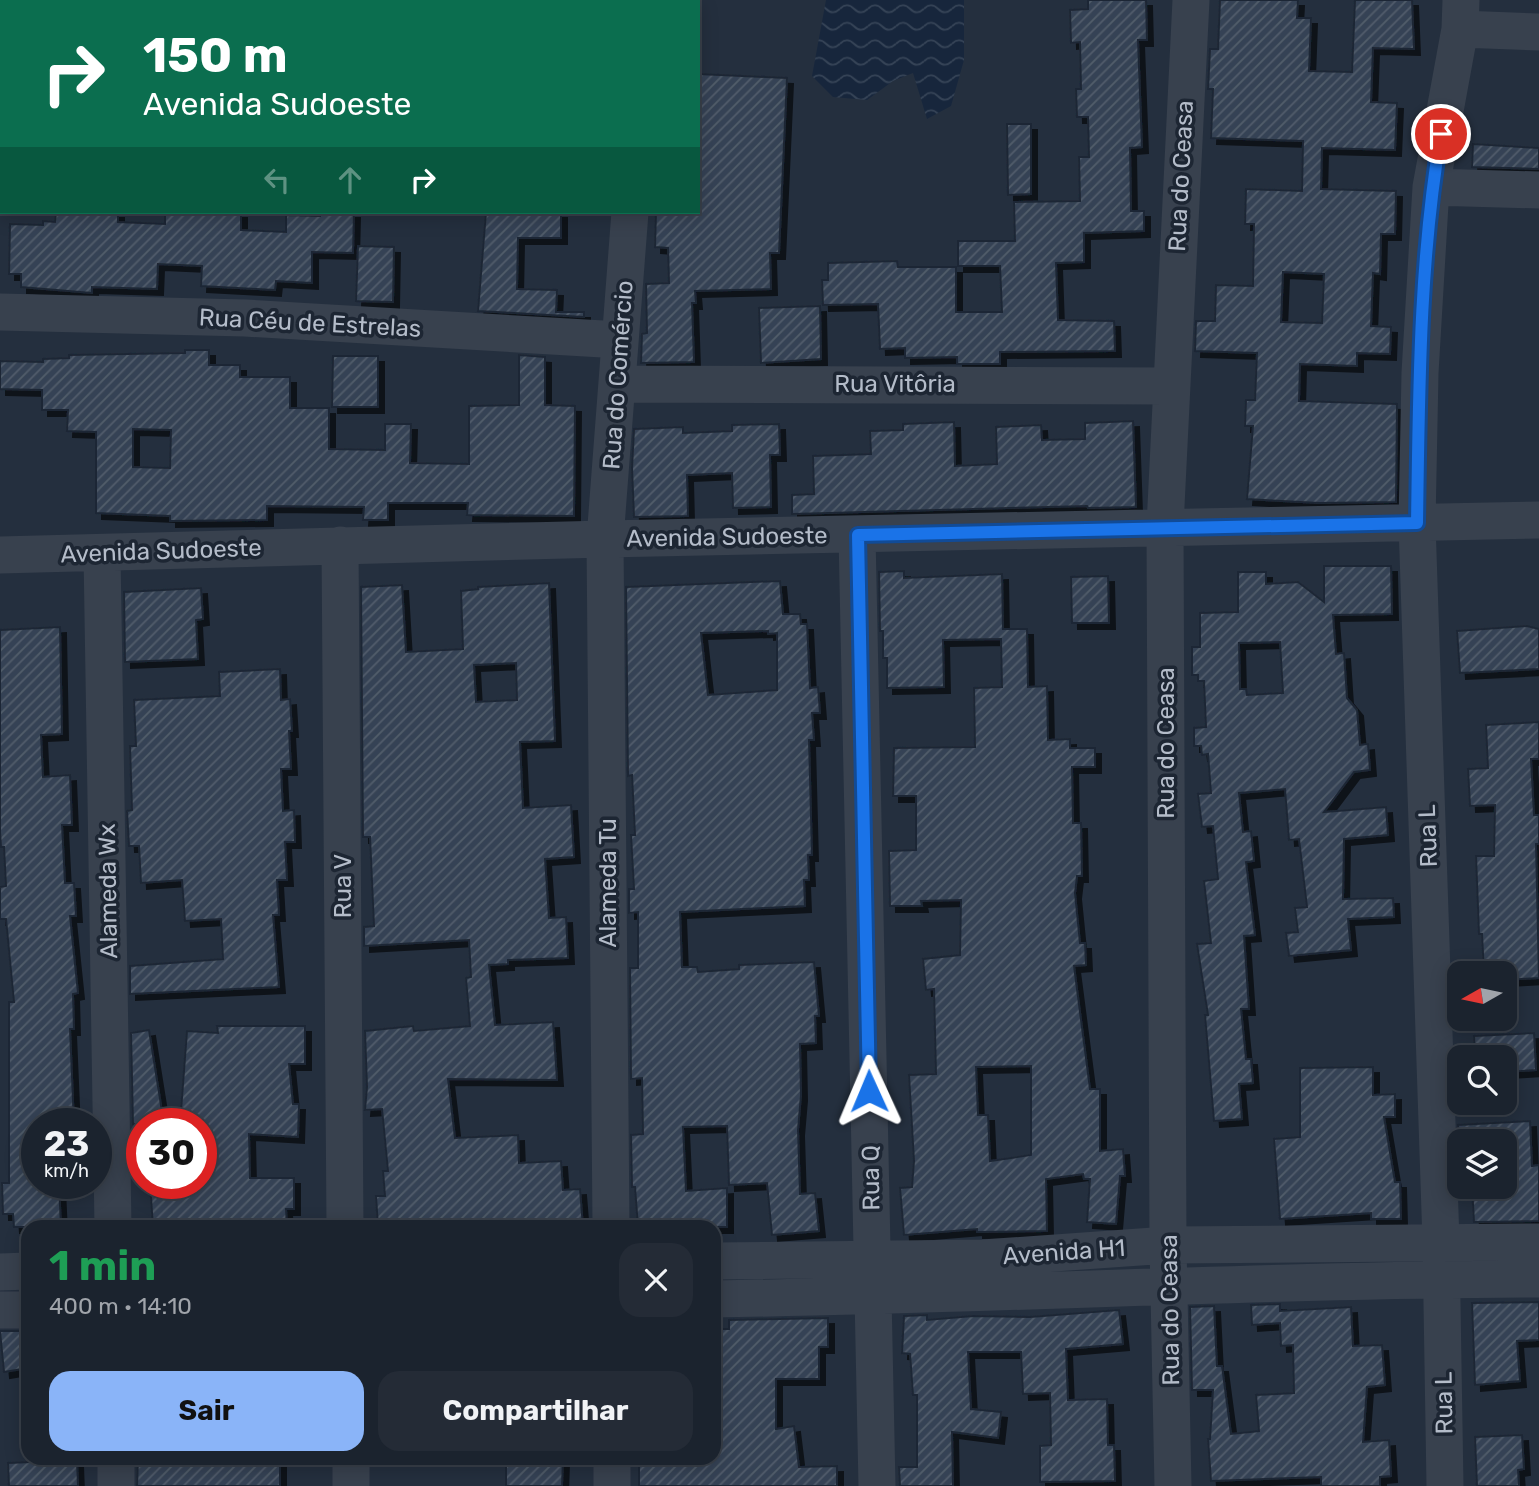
<!DOCTYPE html>
<html lang="pt">
<meta charset="utf-8">
<style>
:root{--surface:#1b232e;--page:#242b36;--text:#f1f3f6;--muted:#a0a4aa;--line:#39404a;--accent:#8ab4f8}
body{margin:0;font-family:Rubik,sans-serif;background:var(--page);color:var(--text);height:100vh;display:flex;flex-direction:column;font-size:26px;white-space:nowrap}
*{box-sizing:border-box;margin:0}
p{font-size:23px;color:var(--muted)}
.icon{flex:none;width:38px;height:38px;fill:none;stroke:currentColor;stroke-width:2;stroke-linecap:round;stroke-linejoin:round}
.map{position:relative;flex:1;overflow:hidden}
.sheet{position:absolute;left:21px;top:1220px;width:700px;height:245px;display:flex;flex-direction:column;background:var(--surface);border-radius:21px;box-shadow:0 4px 18px #0003,0 0 0 2px var(--line)}
.sheet>*{flex:none}
.banner{position:absolute;left:0px;top:0px;width:700px;height:214px;box-shadow:0 4px 18px #0003,0 0 0 2px var(--line);background:#0b6e4f;color:#fff;overflow:hidden}
.needle{width:46px;rotate:261deg}
.fabs{position:absolute;left:1447px;top:961px;display:grid;gap:14px}
.fabs a{display:grid;place-items:center;width:70px;height:70px;border-radius:14px;background:var(--surface);box-shadow:0 4px 18px #0003,0 0 0 2px var(--line);font-size:35px}
.speed{position:absolute;left:21px;top:1108px;display:flex;gap:14px;font-size:35px;font-weight:700;text-align:center}
.speed>*{display:grid;place-content:center;width:91px;height:91px;border-radius:50%;background:var(--surface);box-shadow:0 4px 18px #0003,0 0 0 2px var(--line);line-height:1}
.speed small{font-size:18px;font-weight:400}
.speed .limit{border:10px solid #d22;background:#fff;color:#111}
.pin{position:absolute;display:grid;place-items:center;width:60px;height:60px;color:#fff;margin:-30px;border:4px solid #fff;border-radius:50%;box-shadow:0 2px 7px #0007}
.me{position:absolute;width:77px;margin:-38px;rotate:359deg;stroke-linejoin:round;filter:drop-shadow(0 0 5px #0008)}
.turn{display:flex;align-items:center;gap:24px;height:147px;padding:0 28px;font-size:32px}
.turn .icon{width:91px;height:91px;stroke-width:2.5}
.turn b{display:block;font-size:49px;line-height:60px}
.lanes{display:flex;align-items:center;height:66px;padding:0 28px;background:#0003;justify-content:center;gap:35px;direction:ltr}
.lanes .off{opacity:.35}
.round{display:grid;place-items:center;flex:none;width:74px;height:74px;border-radius:21px;background:var(--page)}
.summary{display:flex;align-items:center;justify-content:space-between;height:119px;padding:0 28px}
h1{font-size:42px;font-weight:700;line-height:52px;color:#1e9e55}
.cta{display:flex;gap:14px;margin-top:auto;padding:14px 28px}
.cta a{flex:1;height:80px;border-radius:21px;background:var(--accent);color:#111;font-size:28px;font-weight:700;line-height:80px;text-align:center}
.cta a+a{background:var(--page);color:var(--text)}
.map>svg:first-child{display:block}
.water{fill:url(#water-waves)}
.building{fill:url(#building-hatch);stroke:#1f2835;stroke-width:2;fill-rule:evenodd;filter:url(#shadow)}
.lines{fill:none;stroke-linecap:round;stroke-linejoin:round}
.minor{stroke:#38414e;stroke-width:37}
.route-casing{stroke:#114b97;stroke-width:18}
.route{stroke:#1a73e8;stroke-width:12}
.labels{text-anchor:middle;stroke-width:7;stroke-linejoin:round;paint-order:stroke}
.street-label{font-size:24px;fill:#b4bcc9;stroke:#1d2633}
</style>
<div class="map">
<svg width="1539" height="1486" viewBox="0 0 1539 1486">
<defs>
<pattern id="water-waves" width="16" height="10" patternUnits="userSpaceOnUse" patternTransform="scale(1.75)"><rect width="16" height="10" fill="#17263c"/><path d="M0 5q4-4 8 0t8 0" fill="none" stroke="#364457"/></pattern>
<pattern id="building-hatch" width="6" height="6" patternUnits="userSpaceOnUse" patternTransform="scale(1.75)"><rect width="6" height="6" fill="#364354"/><path d="M-1 1l2-2M0 6l6-6M5 7l2-2" fill="none" stroke="#515c6b"/></pattern>
<filter id="shadow"><feDropShadow dx="6" dy="6" stdDeviation="0" flood-color="#0009"/></filter>
</defs>
<rect width="100%" height="100%" fill="#242f3e"/>
<path class="water" d="M 826,0 L 964,0 L 964,60 L 951,106 L 927,119 L 913,73 L 893,81 L 867,100 L 833,97 L 812,76 Z"/>
<path class="building" d="M 1088,0 L 1146,0 L 1147,40 L 1138,40 L 1142,147 L 1130,148 L 1131,211 L 1144,211 L 1144,231 L 1084,233 L 1084,262 L 1056,263 L 1058,320 L 1114,321 L 1115,351 L 1000,352 L 1000,364 L 957,364 L 957,357 L 905,358 L 905,348 L 880,349 L 878,304 L 823,305 L 822,280 L 828,280 L 828,263 L 897,261 L 898,267 L 956,267 L 956,312 L 1002,312 L 1000,266 L 958,266 L 958,241 L 1015,241 L 1014,202 L 1080,201 L 1079,157 L 1089,157 L 1088,117 L 1077,117 L 1076,89 L 1081,89 L 1080,42 L 1071,43 L 1070,10 L 1088,9 Z
M 1220,0 L 1298,0 L 1297,18 L 1311,18 L 1309,71 L 1352,72 L 1355,0 L 1412,0 L 1414,49 L 1373,48 L 1371,102 L 1397,103 L 1395,150 L 1322,148 L 1321,189 L 1396,191 L 1395,234 L 1381,234 L 1380,274 L 1373,273 L 1371,326 L 1391,327 L 1390,354 L 1357,353 L 1357,366 L 1300,364 L 1299,401 L 1397,404 L 1396,502 L 1319,503 L 1247,499 L 1253,426 L 1245,426 L 1246,400 L 1255,400 L 1257,353 L 1195,351 L 1196,321 L 1215,321 L 1216,285 L 1253,286 L 1254,224 L 1245,224 L 1246,189 L 1302,191 L 1303,141 L 1211,138 L 1213,89 L 1208,89 L 1210,49 L 1218,49 ZM 1283,272 L 1324,274 L 1322,323 L 1281,322 Z
M 698,74 L 787,78 L 779,253 L 770,253 L 771,289 L 695,291 L 696,303 L 692,303 L 694,362 L 641,363 L 642,334 L 647,333 L 646,284 L 669,283 L 668,248 L 655,247 L 656,212 L 698,212 Z
M 1007,124 L 1031,124 L 1031,194 L 1008,195 Z
M 1473,144 L 1539,148 L 1539,169 L 1472,167 Z
M 56,212 L 118,212 L 118,222 L 165,224 L 165,212 L 241,212 L 241,230 L 286,232 L 286,215 L 320,216 L 320,212 L 354,212 L 353,253 L 312,252 L 312,283 L 276,281 L 275,290 L 201,286 L 202,266 L 158,264 L 157,289 L 92,287 L 92,293 L 21,287 L 21,274 L 9,274 L 10,224 L 43,225 L 43,221 L 55,222 Z
M 486,212 L 561,212 L 561,238 L 518,238 L 517,289 L 557,290 L 556,312 L 584,312 L 584,317 L 478,311 Z
M 358,246 L 394,247 L 393,302 L 356,301 Z
M 820,306 L 821,359 L 761,363 L 759,308 Z
M 185,350 L 209,350 L 209,365 L 240,365 L 240,377 L 290,377 L 290,408 L 329,408 L 329,449 L 385,450 L 385,424 L 411,424 L 410,463 L 469,464 L 469,406 L 519,405 L 519,355 L 545,357 L 545,405 L 575,406 L 574,516 L 467,515 L 468,503 L 388,503 L 388,520 L 363,520 L 364,507 L 267,506 L 267,520 L 170,521 L 170,516 L 96,513 L 96,432 L 67,431 L 68,410 L 42,410 L 42,390 L 0,389 L 0,361 L 43,362 L 43,359 L 69,358 L 69,355 L 185,353 ZM 133,429 L 171,430 L 170,468 L 133,467 Z
M 333,356 L 378,356 L 378,407 L 332,407 Z
M 1133,421 L 1136,507 L 1088,508 L 1087,506 L 792,514 L 792,495 L 814,494 L 813,456 L 871,454 L 870,431 L 903,430 L 903,424 L 954,422 L 955,466 L 997,464 L 996,427 L 1041,425 L 1042,440 L 1085,439 L 1085,423 Z
M 779,424 L 780,455 L 770,455 L 771,507 L 733,508 L 732,473 L 687,475 L 688,516 L 634,517 L 632,468 L 634,429 L 683,427 L 683,433 L 732,431 L 732,425 Z
M 1324,566 L 1391,566 L 1392,614 L 1333,615 L 1336,654 L 1344,653 L 1347,698 L 1357,710 L 1360,745 L 1368,744 L 1370,770 L 1354,772 L 1324,812 L 1386,807 L 1388,835 L 1344,839 L 1343,899 L 1393,898 L 1394,917 L 1348,919 L 1351,950 L 1289,956 L 1286,933 L 1298,932 L 1295,908 L 1307,907 L 1299,839 L 1289,840 L 1285,789 L 1239,793 L 1243,832 L 1251,831 L 1254,861 L 1246,862 L 1255,935 L 1244,936 L 1249,1009 L 1241,1009 L 1246,1059 L 1251,1059 L 1253,1083 L 1239,1084 L 1242,1119 L 1214,1121 L 1205,1015 L 1208,1015 L 1197,944 L 1211,943 L 1204,881 L 1218,879 L 1213,826 L 1202,827 L 1198,794 L 1211,793 L 1208,754 L 1202,755 L 1201,746 L 1194,746 L 1194,728 L 1206,727 L 1204,681 L 1198,681 L 1198,675 L 1192,675 L 1192,647 L 1200,647 L 1200,613 L 1238,612 L 1238,572 L 1266,572 L 1266,584 L 1298,582 L 1324,602 ZM 1280,642 L 1283,693 L 1247,695 L 1246,689 L 1240,689 L 1239,643 Z
M 904,571 L 904,578 L 1002,574 L 1003,629 L 1027,629 L 1028,687 L 1047,686 L 1048,740 L 1070,739 L 1070,748 L 1095,748 L 1095,767 L 1072,767 L 1073,823 L 1081,823 L 1082,876 L 1077,876 L 1075,893 L 1080,943 L 1085,943 L 1086,965 L 1074,966 L 1090,1089 L 1100,1089 L 1100,1151 L 1123,1149 L 1125,1176 L 1120,1176 L 1116,1224 L 1087,1222 L 1090,1179 L 1084,1179 L 1083,1174 L 1046,1179 L 1047,1231 L 977,1232 L 977,1229 L 904,1235 L 900,1188 L 912,1187 L 914,1161 L 909,1075 L 936,1074 L 934,989 L 926,990 L 923,959 L 960,955 L 961,900 L 921,901 L 922,906 L 890,906 L 889,851 L 916,850 L 916,796 L 893,796 L 894,748 L 975,747 L 974,688 L 1002,687 L 1001,639 L 943,640 L 944,687 L 887,688 L 887,658 L 883,658 L 883,631 L 880,631 L 879,572 ZM 1031,1066 L 1031,1155 L 990,1161 L 988,1115 L 978,1115 L 976,1067 Z
M 1108,576 L 1109,623 L 1072,623 L 1071,577 Z
M 780,581 L 783,614 L 800,614 L 801,624 L 807,624 L 810,688 L 818,687 L 820,713 L 812,713 L 814,740 L 809,740 L 812,855 L 808,855 L 809,880 L 804,880 L 805,906 L 680,912 L 682,967 L 697,967 L 698,972 L 739,969 L 739,965 L 814,962 L 819,1016 L 815,1016 L 816,1043 L 800,1044 L 801,1095 L 798,1130 L 800,1194 L 815,1193 L 819,1231 L 772,1235 L 767,1183 L 729,1185 L 727,1126 L 683,1127 L 686,1191 L 727,1188 L 727,1227 L 638,1227 L 635,1187 L 632,1187 L 631,1135 L 643,1134 L 642,1078 L 631,1079 L 630,968 L 638,968 L 638,912 L 629,913 L 629,889 L 634,889 L 631,835 L 635,835 L 632,775 L 628,776 L 626,587 ZM 768,631 L 768,634 L 777,633 L 777,690 L 708,695 L 701,633 Z
M 549,583 L 555,741 L 520,742 L 523,808 L 571,805 L 574,857 L 545,859 L 549,918 L 566,917 L 568,958 L 508,960 L 508,964 L 489,965 L 495,1025 L 553,1022 L 557,1080 L 448,1079 L 455,1138 L 518,1135 L 519,1163 L 561,1161 L 563,1190 L 580,1189 L 583,1227 L 378,1227 L 376,1196 L 385,1196 L 383,1171 L 388,1171 L 382,1109 L 365,1110 L 367,1087 L 365,1031 L 413,1026 L 414,1031 L 470,1026 L 466,978 L 471,977 L 469,940 L 364,946 L 364,927 L 374,926 L 370,837 L 363,837 L 361,587 L 402,585 L 406,652 L 463,649 L 461,591 L 478,589 L 478,587 ZM 516,663 L 517,700 L 476,702 L 474,665 Z
M 201,588 L 203,619 L 196,620 L 198,659 L 125,662 L 124,592 Z
M 1527,626 L 1539,629 L 1539,669 L 1460,673 L 1457,631 Z
M 60,627 L 62,734 L 41,735 L 43,777 L 70,775 L 72,825 L 62,825 L 65,883 L 74,883 L 76,916 L 70,916 L 78,993 L 73,994 L 74,1029 L 70,1029 L 74,1124 L 37,1124 L 37,1183 L 59,1183 L 61,1227 L 14,1227 L 13,1214 L 3,1214 L 2,1183 L 9,1183 L 9,1002 L 14,1002 L 6,919 L 0,919 L 0,887 L 6,886 L 4,847 L 1,847 L 0,832 L 0,630 Z
M 280,669 L 281,700 L 290,699 L 292,731 L 289,731 L 291,769 L 281,769 L 283,811 L 294,810 L 295,842 L 285,842 L 287,880 L 277,880 L 279,915 L 273,915 L 279,987 L 130,994 L 130,966 L 223,959 L 221,919 L 185,921 L 182,880 L 141,883 L 139,846 L 129,846 L 127,811 L 132,810 L 130,746 L 136,746 L 134,700 L 220,696 L 219,672 Z
M 1539,722 L 1539,759 L 1531,759 L 1534,815 L 1539,815 L 1539,844 L 1536,844 L 1539,978 L 1505,980 L 1505,973 L 1484,973 L 1482,934 L 1479,934 L 1476,856 L 1494,856 L 1495,805 L 1470,806 L 1468,769 L 1488,768 L 1486,725 Z
M 217,1026 L 305,1026 L 305,1064 L 289,1064 L 293,1104 L 299,1104 L 298,1137 L 249,1134 L 250,1178 L 294,1178 L 294,1209 L 286,1209 L 287,1227 L 153,1227 L 150,1183 L 201,1183 L 201,1124 L 180,1124 L 187,1031 L 218,1033 Z
M 149,1030 L 164,1124 L 133,1124 L 131,1033 Z
M 1534,1033 L 1536,1070 L 1505,1072 L 1505,1057 L 1475,1057 L 1474,1036 Z
M 1373,1067 L 1373,1095 L 1395,1094 L 1395,1117 L 1384,1117 L 1395,1182 L 1400,1182 L 1401,1219 L 1371,1219 L 1371,1213 L 1280,1219 L 1274,1139 L 1300,1137 L 1300,1068 Z
M 1530,1121 L 1532,1166 L 1539,1165 L 1539,1221 L 1474,1222 L 1472,1186 L 1505,1186 L 1505,1141 L 1459,1141 L 1458,1125 Z
M 1539,1302 L 1539,1340 L 1517,1341 L 1520,1381 L 1475,1385 L 1472,1303 Z
M 1280,1304 L 1280,1311 L 1351,1307 L 1353,1346 L 1382,1345 L 1385,1385 L 1367,1387 L 1363,1442 L 1389,1440 L 1391,1476 L 1380,1477 L 1380,1486 L 1321,1486 L 1321,1477 L 1211,1481 L 1208,1439 L 1210,1439 L 1213,1390 L 1192,1390 L 1190,1307 L 1214,1306 L 1217,1366 L 1222,1366 L 1231,1434 L 1259,1431 L 1256,1395 L 1294,1393 L 1293,1345 L 1281,1346 L 1280,1323 L 1252,1325 L 1251,1305 Z
M 1119,1310 L 1123,1344 L 1066,1349 L 1068,1400 L 1107,1399 L 1108,1445 L 1114,1445 L 1115,1481 L 1040,1482 L 1040,1446 L 1051,1445 L 1050,1393 L 1023,1394 L 1021,1352 L 968,1352 L 971,1409 L 1001,1412 L 998,1438 L 952,1432 L 953,1486 L 900,1486 L 899,1467 L 917,1467 L 917,1395 L 913,1395 L 910,1354 L 902,1353 L 904,1316 L 927,1315 L 927,1320 L 973,1316 L 1030,1317 Z
M 828,1318 L 828,1347 L 819,1347 L 819,1379 L 776,1379 L 776,1429 L 794,1426 L 799,1467 L 837,1466 L 837,1486 L 639,1486 L 639,1458 L 714,1458 L 714,1329 L 729,1329 L 729,1320 Z
M 0,1331 L 26,1331 L 28,1368 L 4,1372 Z
M 1522,1435 L 1524,1469 L 1518,1470 L 1519,1486 L 1477,1486 L 1475,1437 Z
M 138,1458 L 280,1460 L 280,1486 L 137,1486 Z
M 506,1458 L 563,1458 L 562,1486 L 506,1486 Z
M 77,1460 L 78,1486 L 9,1486 L 8,1463 Z"/>
<g class="lines">
<path class="minor" d="M 643,2 L 643,0
M 1460,29 L 1539,32
M 0,63 L 2,63
M 1431,187 L 1539,190
M 0,312 L 245,318 L 620,340
M 619,384 L 1170,386
M 857,535 L 877,1486
M 340,545 L 345,1227
M 102,554 L 113,1227
M 0,555 L 605,539 L 1539,520
M 611,1227 L 605,539 L 630,212
M 714,1261 L 983,1258 L 1168,1245 L 1539,1242
M 0,1272 L 28,1271
M 714,1299 C 989,1295 1264,1280 1539,1279
M 0,1310 L 28,1310
M 116,1458 L 116,1486
M 351,1458 L 351,1486
M 612,1458 L 612,1486
M 1173,1486 L 1168,1245 L 1165,526 L 1191,0
M 1445,1486 L 1441,1242 L 1417,523 L 1420,373 L 1431,187 L 1460,29 L 1461,0"/>
</g>
<g class="lines">
<defs>
<path id="route" d="M 869,1091 L 858,535 L 1417,523 C 1419,394 1419,261 1441,134"/>
</defs>
<use href="#route" class="route-casing"/>
<use href="#route" class="route"/>
</g>
<g class="labels">
<g class="street-label">
<text transform="translate(1181 176) rotate(-87)" y="8">Rua do Ceasa</text>
<text transform="translate(310 323) rotate(3)" y="8">Rua Céu de Estrelas</text>
<text transform="translate(618 375) rotate(-86)" y="8">Rua do Comércio</text>
<text x="895" y="392">Rua Vitôria</text>
<text transform="translate(727 537) rotate(-1)" y="8">Avenida Sudoeste</text>
<text transform="translate(161 551) rotate(-2)" y="8">Avenida Sudoeste</text>
<text transform="translate(1166 743) rotate(-90)" y="8">Rua do Ceasa</text>
<text transform="translate(1428 836) rotate(-92)" y="8">Rua L</text>
<text transform="translate(608 883) rotate(-90)" y="8">Alameda Tu</text>
<text transform="translate(343 886) rotate(-90)" y="8">Rua V</text>
<text transform="translate(108 891) rotate(-91)" y="8">Alameda Wx</text>
<text transform="translate(871 1178) rotate(-91)" y="8">Rua Q</text>
<text transform="translate(1064 1252) rotate(-4)" y="8">Avenida H1</text>
<text transform="translate(1170 1310) rotate(-91)" y="8">Rua do Ceasa</text>
<text transform="translate(1444 1403) rotate(-91)" y="8">Rua L</text>
</g>
</g>
</svg>
<div class="fabs">
<a><svg class="needle" viewBox="-14 -14 28 28"><path d="M0-13l5 13h-10z" fill="#e53935"/><path d="M0 13l5-13h-10z" fill="#a0a4aa"/></svg></a>
<a><svg class="icon" aria-label="search" viewBox="0 0 24 24"><circle cx="10" cy="10" r="6"/><path d="M15 15l6 6"/></svg></a>
<a><svg class="icon" aria-label="layers" viewBox="0 0 24 24"><path d="M12 4l9 5-9 5-9-5zM3 14l9 5 9-5"/></svg></a>
</div>
<div class="speed"><div>23<small>km/h</small></div><div class="limit">30</div></div>
<div class="pin" style="left:1441px;top:134px;background:#d93025"><svg class="icon" aria-label="arrive" viewBox="0 0 24 24"><path d="M6 21V4h12l-3 4 3 4H6"/></svg></div>
<svg class="me" style="left:869px;top:1091px" viewBox="-20 -20 40 40"><path d="M0-17L14 15 0 8-14 15z" fill="#1a73e8" stroke="#fff" stroke-width="4"/></svg>
<div class="banner">
<div class="turn"><svg class="icon" aria-label="right" viewBox="0 0 24 24"><path d="M7 20v-9h11M14 6l5 5-5 5"/></svg><div><b>150 m</b>Avenida Sudoeste</div></div>
<div class="lanes"><svg class="icon off" aria-label="left" viewBox="0 0 24 24"><path d="M17 20v-9H6M10 6l-5 5 5 5"/></svg><svg class="icon off" aria-label="ahead" viewBox="0 0 24 24"><path d="M12 20V5M6 11l6-6 6 6"/></svg><svg class="icon" aria-label="right" viewBox="0 0 24 24"><path d="M7 20v-9h11M14 6l5 5-5 5"/></svg></div>
</div>
<section class="sheet">
<div class="summary"><div><h1>1 min</h1><p>400 m · 14:10</p></div><a class="round"><svg class="icon" aria-label="close" viewBox="0 0 24 24"><path d="M6 6l12 12M18 6L6 18"/></svg></a></div>
<div class="cta"><a>Sair</a><a>Compartilhar</a></div>
</section>
</div>
